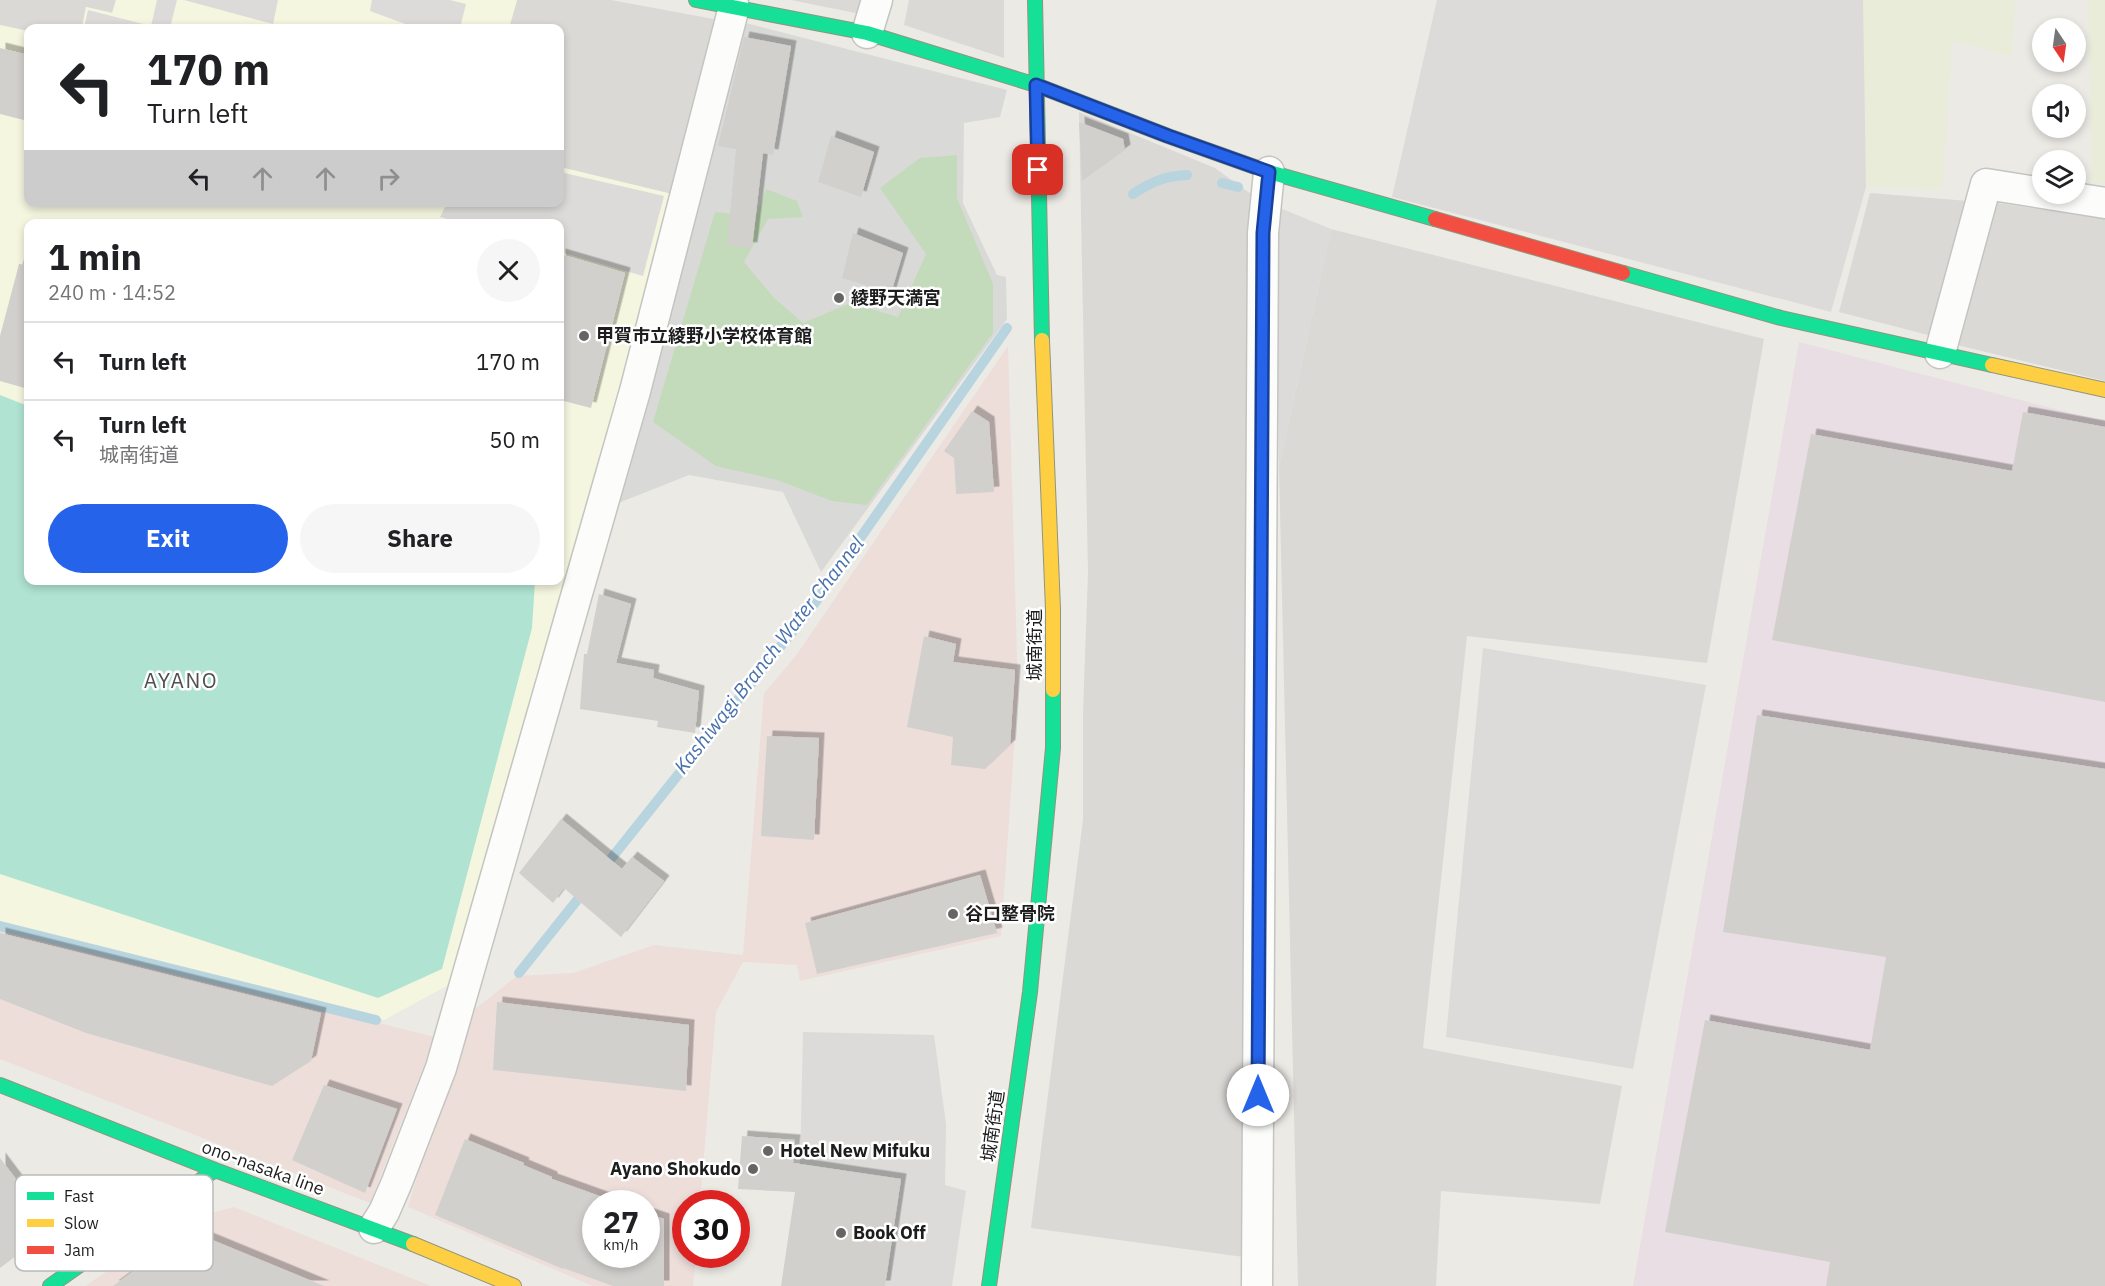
<!DOCTYPE html>
<meta charset="utf-8">
<style>
:root{--surface:#fff;--page:#f6f6f6;--text:#202124;--muted:#757577;--line:#e0e0e0;--accent:#2563eb}
body{margin:0;font-family:"IBM Plex Sans","Noto Sans JP",sans-serif;background:var(--page);color:var(--text);height:100vh;display:flex;flex-direction:column;font-size:22px;white-space:nowrap}
*{box-sizing:border-box;margin:0}
p{font-size:20px;color:var(--muted)}
.icon{flex:none;width:33px;height:33px;fill:none;stroke:currentColor;stroke-width:2;stroke-linecap:round;stroke-linejoin:round}
.map{position:relative;flex:1;overflow:hidden}
.details{position:absolute;left:24px;top:219px;width:540px;height:366px;display:flex;flex-direction:column;background:var(--surface);border-radius:12px;box-shadow:0 3px 9px #0003}
.details>*{flex:none}
.banner{position:absolute;left:24px;top:24px;width:540px;height:183px;border-radius:12px;box-shadow:0 3px 9px #0003;background:#fff;color:var(--text);overflow:hidden}
.needle{width:39px;rotate:167deg}
.tools{position:absolute;left:2032px;top:18px;display:grid;gap:12px}
.tools a{display:grid;place-items:center;width:54px;height:54px;border-radius:50%;background:var(--surface);box-shadow:0 3px 9px #0003;font-size:30px}
.speed{position:absolute;left:582px;top:1190px;display:flex;gap:12px;font-size:30px;font-weight:700;text-align:center}
.speed>*{display:grid;place-content:center;width:78px;height:78px;border-radius:50%;background:var(--surface);box-shadow:0 3px 9px #0003;line-height:1}
.speed small{font-size:15px;font-weight:400}
.speed .limit{border:9px solid #d22;background:#fff;color:#111}
.pin{position:absolute;display:grid;place-items:center;width:51px;height:51px;color:#fff;margin:-26px;border-radius:12px;box-shadow:0 3px 9px #0006}
.me{position:absolute;width:66px;margin:-33px;rotate:0deg;stroke-linejoin:round;filter:drop-shadow(0 0 4px #0008)}
.turn{display:flex;align-items:center;gap:21px;height:126px;padding:0 24px;font-size:27px}
.turn .icon{width:78px;height:78px;stroke-width:2.5}
.turn b{display:block;font-size:42px;line-height:51px}
.lanes{display:flex;align-items:center;height:57px;padding:0 24px;background:#0003;justify-content:center;gap:30px;direction:ltr}
.lanes .off{opacity:.35}
.round{display:grid;place-items:center;flex:none;width:63px;height:63px;border-radius:32px;background:var(--page)}
.head{display:flex;align-items:center;justify-content:space-between;height:102px;padding:0 24px}
h1{font-size:36px;font-weight:700;line-height:45px}
.primary-button{display:flex;gap:12px;margin-top:auto;padding:12px 24px}
.primary-button a{flex:1;height:69px;border-radius:36px;background:var(--accent);color:#fff;font-size:24px;font-weight:700;line-height:69px;text-align:center}
.primary-button a+a{background:var(--page);color:var(--text)}
ul{padding:0;list-style:none}
li{display:flex;align-items:center;gap:18px;height:78px;padding:0 24px;border-top:2px solid var(--line)}
li div{flex:1}
li b{display:block;font-size:22px}
li em{font-style:normal}
.map>svg:first-child{display:block}
.residential{fill:#dad9d6}
.commercial{fill:#eddeda;fill-rule:evenodd}
.industrial{fill:#e9dee3}
.education{fill:#f4f6df;fill-rule:evenodd}
.religious{fill:#d9d9d7}
.farmland{fill:#e9ecd8}
.forest{fill:#c3dbba}
.pitch{fill:#b0e3d2}
.parking{fill:#dcdbd9}
.lines{fill:none;stroke-linecap:round;stroke-linejoin:round}
.stream{stroke:#b8d4df;stroke-width:10}
.building{fill:#d2d0cc;filter:url(#shadow)}
.street-casing{stroke:#c4c4c1;stroke-width:33}
.fast-casing{stroke:#91957d;stroke-width:16}
.slow-casing{stroke:#91957d;stroke-width:16}
.jam-casing{stroke:#91957d;stroke-width:16}
.street{stroke:#fcfcfb;stroke-width:30}
.fast{stroke:#16e098;stroke-width:14}
.slow{stroke:#ffcf43;stroke-width:14}
.jam{stroke:#f24e42;stroke-width:14}
.route-casing{stroke:#184099;stroke-width:15}
.route{stroke:#2563eb;stroke-width:10}
.poi-dot{fill:#656563;stroke:#fff;stroke-width:2}
.labels{text-anchor:middle;stroke-width:5;stroke-linejoin:round;paint-order:stroke}
.poi-label{font-size:18px;font-weight:bold;fill:#1d1d1d;stroke:#fff;text-anchor:start}
.street-label{font-size:18px;fill:#1d1d1d;stroke:#fff}
.water-label{font-size:20px;font-style:italic;fill:#4972ac;stroke:#fff}
.quarter-label{font-size:21px;letter-spacing:1.5px;fill:#505050;stroke:#fff}
.key{fill:#fff;stroke:#bbb;stroke-width:1.5}
.key-label{font-size:16px;fill:#1d1d1d}
</style>
<div class="map">
<svg width="2105" height="1286" viewBox="0 0 2105 1286">
<defs>
<filter id="shadow"><feDropShadow dx="5.5" dy="-5.5" stdDeviation="0" flood-color="#0004"/></filter>
</defs>
<rect width="100%" height="100%" fill="#ebeae5"/>
<path class="residential" d="M 0,0 L 116,0 L 113,13 L 86,7 L 82,28 L 28,28 L 28,31 L 0,25 Z
M 517,0 L 611,0 L 724,21 L 676,195 L 560,167 L 560,28 L 509,28 Z
M 791,0 L 865,0 L 860,14 Z
M 909,0 L 1004,0 L 1004,58 L 904,25 Z
M 1079,112 L 1215,168 L 1258,199 L 1251,1258 L 1031,1228 L 1083,820 L 1083,713 L 1088,573 Z
M 1870,193 L 1968,201 L 1932,336 L 1839,312 Z
M 1991,202 L 2105,219 L 2105,381 L 1957,345 Z
M 1331,229 L 1764,339 L 1707,663 L 1467,636 L 1423,1048 L 1622,1086 L 1600,1204 L 1441,1191 L 1436,1286 L 1298,1286 L 1279,466 Z"/>
<path class="commercial" d="M 1008,346 L 1018,691 L 1001,936 L 800,981 L 797,965 L 743,962 L 716,1012 L 700,1203 L 686,1203 L 686,1254 L 696,1254 L 693,1286 L 593,1286 L 408,1207 L 465,1017 L 517,976 L 573,973 L 654,945 L 743,955 L 764,693 L 795,657 ZM 596,1203 L 646,1203 L 646,1254 L 596,1254 Z
M 0,928 L 435,1037 L 370,1203 L 0,1059 Z
M 234,1207 L 431,1286 L 85,1286 L 184,1220 Z"/>
<path class="industrial" d="M 1799,342 L 2105,422 L 2105,1286 L 1633,1286 Z"/>
<path class="education" d="M 116,0 L 517,0 L 509,28 L 82,28 L 86,7 L 112,13 Z
M 0,25 L 28,31 L 28,202 L 560,202 L 560,167 L 676,195 L 456,981 L 384,1020 L 0,923 ZM 28,224 L 560,224 L 560,580 L 28,580 Z"/>
<path class="religious" d="M 738,21 L 1007,90 L 1000,117 L 964,123 L 963,203 L 997,275 L 1006,277 L 1007,319 L 821,572 L 783,492 L 689,475 L 616,504 Z"/>
<path class="farmland" d="M 1863,0 L 2015,0 L 2012,56 L 1952,41 L 1942,190 L 1866,187 Z
M 2088,0 L 2105,0 L 2105,184 L 2092,184 Z"/>
<path class="forest" d="M 957,155 L 957,198 L 993,284 L 993,333 L 867,505 L 832,501 L 777,480 L 716,466 L 653,422 L 715,212 L 756,216 L 766,189 L 797,201 L 803,217 L 768,219 L 744,262 L 774,298 L 803,323 L 851,303 L 898,317 L 926,254 L 880,188 L 920,158 Z"/>
<path class="pitch" d="M 0,395 L 28,406 L 28,580 L 535,581 L 532,628 L 442,969 L 378,998 L 0,874 Z"/>
<path class="parking" d="M 157,0 L 177,0 L 170,28 L 84,28 L 88,10 L 151,26 Z
M 184,0 L 278,0 L 273,24 Z
M 372,0 L 450,0 L 466,4 L 460,28 L 408,28 L 408,25 L 370,11 Z
M 1437,0 L 1863,0 L 1866,187 L 1831,312 L 1392,197 Z
M 560,172 L 664,196 L 643,276 L 560,252 L 560,224 L 463,223 L 440,217 L 447,203 L 560,202 Z
M 1275,206 L 1331,229 L 1279,466 Z
M 1483,648 L 1706,685 L 1633,1069 L 1446,1037 Z
M 803,1032 L 934,1035 L 946,1124 L 945,1185 L 966,1191 L 952,1286 L 885,1286 L 800,1164 Z"/>
<g class="lines">
<path class="stream" d="M 1222,183 L 1238,187
M 1133,194 C 1151,182 1165,176 1187,175
M 602,870 L 812,607 L 1007,328
M 0,926 L 376,1020
M 519,973 L 586,889"/>
</g>
<path class="building" d="M 744,37 L 791,46 L 773,155 L 763,153 L 752,248 L 727,245 L 736,149 L 718,146 Z
M 0,48 L 28,55 L 28,121 L 0,114 Z
M 1079,122 L 1123,139 L 1125,150 L 1082,181 Z
M 831,136 L 874,152 L 861,197 L 818,182 Z
M 853,233 L 903,253 L 891,293 L 842,278 Z
M 560,254 L 625,273 L 591,408 L 560,400 Z
M 19,264 L 28,265 L 28,389 L 0,381 L 0,336 Z
M 972,411 L 989,422 L 994,492 L 956,494 L 954,458 L 944,451 Z
M 2023,412 L 2105,427 L 2105,702 L 1772,640 L 1811,434 L 2012,471 Z
M 599,594 L 631,604 L 616,663 L 654,670 L 653,678 L 699,691 L 695,733 L 657,727 L 658,721 L 580,709 L 584,654 L 587,654 Z
M 924,636 L 956,644 L 953,662 L 1015,670 L 1010,745 L 985,769 L 951,765 L 953,737 L 907,727 Z
M 1757,715 L 2105,769 L 2105,1286 L 1826,1286 L 1830,1262 L 1665,1232 L 1705,1020 L 1870,1050 L 1886,957 L 1723,932 Z
M 767,736 L 819,738 L 814,840 L 761,836 Z
M 561,819 L 622,869 L 632,857 L 664,881 L 621,937 L 564,888 L 553,903 L 519,873 Z
M 980,875 L 997,933 L 817,974 L 805,923 Z
M 0,933 L 321,1013 L 311,1061 L 272,1086 L 86,1033 L 0,999 Z
M 497,1002 L 689,1025 L 686,1091 L 493,1070 Z
M 324,1085 L 397,1109 L 365,1193 L 292,1160 Z
M 742,1136 L 795,1140 L 793,1163 L 901,1179 L 885,1286 L 781,1286 L 795,1192 L 738,1189 Z
M 465,1139 L 524,1163 L 523,1165 L 552,1177 L 552,1179 L 619,1203 L 596,1203 L 596,1254 L 646,1254 L 646,1213 L 664,1219 L 664,1286 L 613,1286 L 563,1268 L 563,1269 L 435,1215 Z
M 0,1158 L 53,1228 L 0,1268 Z
M 180,1237 L 205,1237 L 324,1286 L 113,1286 Z"/>
<g class="lines">
<defs>
<path id="street" d="M 867,33 L 877,0
M 1940,353 L 1986,184 L 2105,203
M 374,1228 L 384,1212 L 397,1182 L 441,1068 L 635,391 L 734,7
M 1257,1286 L 1263,233 L 1269,172"/>
<path id="fast" d="M 696,0 L 867,33 L 1036,85 L 1168,136 L 1269,172 L 1435,219
M 1035,0 L 1042,340
M 1623,273 L 1781,318 L 1992,365
M 0,1085 L 215,1170 L 413,1244
M 50,1286 L 215,1170
M 989,1286 L 1030,992 L 1053,748 L 1053,690"/>
<path id="slow" d="M 1042,340 L 1053,609 L 1053,690
M 1992,365 L 2105,390
M 413,1244 L 514,1286"/>
<path id="jam" d="M 1435,219 L 1623,273"/>
</defs>
<use href="#street" class="street-casing"/>
<use href="#fast" class="fast-casing"/>
<use href="#slow" class="slow-casing"/>
<use href="#jam" class="jam-casing"/>
<use href="#street" class="street"/>
<use href="#fast" class="fast"/>
<use href="#slow" class="slow"/>
<use href="#jam" class="jam"/>
</g>
<g class="lines">
<defs>
<path id="route" d="M 1038,170 L 1036,85 L 1168,136 L 1269,172 L 1263,233 L 1258,1095"/>
</defs>
<use href="#route" class="route-casing"/>
<use href="#route" class="route"/>
</g>
<g class="poi-dot">
<circle cx="839" cy="298" r="6"/>
<circle cx="584" cy="336" r="6"/>
<circle cx="953" cy="914" r="6"/>
<circle cx="768" cy="1151" r="6"/>
<circle cx="753" cy="1169" r="6"/>
<circle cx="841" cy="1233" r="6"/>
</g>
<g class="labels">
<g class="poi-label">
<text x="851" y="304">綾野天満宮</text>
<text x="596" y="342">甲賀市立綾野小学校体育館</text>
<text x="965" y="920">谷口整骨院</text>
<text x="780" y="1157">Hotel New Mifuku</text>
<text x="741" y="1175" text-anchor="end">Ayano Shokudo</text>
<text x="853" y="1239">Book Off</text>
</g>
<g class="street-label">
<text transform="translate(1035 645) rotate(-90)" y="6">城南街道</text>
<text transform="translate(993 1126) rotate(-82)" y="6">城南街道</text>
<text transform="translate(263 1168) rotate(20)" y="6">ono-nasaka line</text>
</g>
<g class="water-label">
<text transform="translate(769 655) rotate(-52)" y="7">Kashiwagi Branch Water Channel</text>
</g>
<g class="quarter-label">
<text x="181" y="688">AYANO</text>
</g>
</g>
<rect x="15" y="1175" width="198" height="96" rx="9" class="key"/>
<rect x="27" y="1192" width="27" height="8" fill="#16e098"/>
<rect x="27" y="1219" width="27" height="8" fill="#ffcf43"/>
<rect x="27" y="1246" width="27" height="8" fill="#f24e42"/>
<g class="key-label">
<text x="64" y="1202">Fast</text>
<text x="64" y="1229">Slow</text>
<text x="64" y="1256">Jam</text>
</g>
</svg>
<div class="tools">
<a><svg class="needle" viewBox="-14 -14 28 28"><path d="M0-13l5 13h-10z" fill="#e53935"/><path d="M0 13l5-13h-10z" fill="#757577"/></svg></a>
<a><svg class="icon" aria-label="sound" viewBox="0 0 24 24"><path d="M4 9h4l5-4v14l-5-4H4zM17 9q2 3 0 6"/></svg></a>
<a><svg class="icon" aria-label="layers" viewBox="0 0 24 24"><path d="M12 4l9 5-9 5-9-5zM3 14l9 5 9-5"/></svg></a>
</div>
<div class="speed"><div>27<small>km/h</small></div><div class="limit">30</div></div>
<div class="pin" style="left:1038px;top:170px;background:#d93025"><svg class="icon" aria-label="arrive" viewBox="0 0 24 24"><path d="M6 21V4h12l-3 4 3 4H6"/></svg></div>
<svg class="me" style="left:1258px;top:1095px" viewBox="-20 -20 40 40"><circle r="19" fill="#fff"/><path d="M0-13L10 11 0 6-10 11z" fill="#2563eb"/></svg>
<div class="banner">
<div class="turn"><svg class="icon" aria-label="left" viewBox="0 0 24 24"><path d="M17 20v-9H6M10 6l-5 5 5 5"/></svg><div><b>170 m</b>Turn left</div></div>
<div class="lanes"><svg class="icon" aria-label="left" viewBox="0 0 24 24"><path d="M17 20v-9H6M10 6l-5 5 5 5"/></svg><svg class="icon off" aria-label="ahead" viewBox="0 0 24 24"><path d="M12 20V5M6 11l6-6 6 6"/></svg><svg class="icon off" aria-label="ahead" viewBox="0 0 24 24"><path d="M12 20V5M6 11l6-6 6 6"/></svg><svg class="icon off" aria-label="right" viewBox="0 0 24 24"><path d="M7 20v-9h11M14 6l5 5-5 5"/></svg></div>
</div>
<section class="details">
<div class="head"><div><h1>1 min</h1><p>240 m · 14:52</p></div><a class="round"><svg class="icon" aria-label="close" viewBox="0 0 24 24"><path d="M6 6l12 12M18 6L6 18"/></svg></a></div>
<ul>
<li><svg class="icon" aria-label="left" viewBox="0 0 24 24"><path d="M17 20v-9H6M10 6l-5 5 5 5"/></svg><div><b>Turn left</b></div><em>170 m</em></li>
<li><svg class="icon" aria-label="left" viewBox="0 0 24 24"><path d="M17 20v-9H6M10 6l-5 5 5 5"/></svg><div><b>Turn left</b><p>城南街道</p></div><em>50 m</em></li>
</ul>
<div class="primary-button"><a>Exit</a><a>Share</a></div>
</section>
</div>
